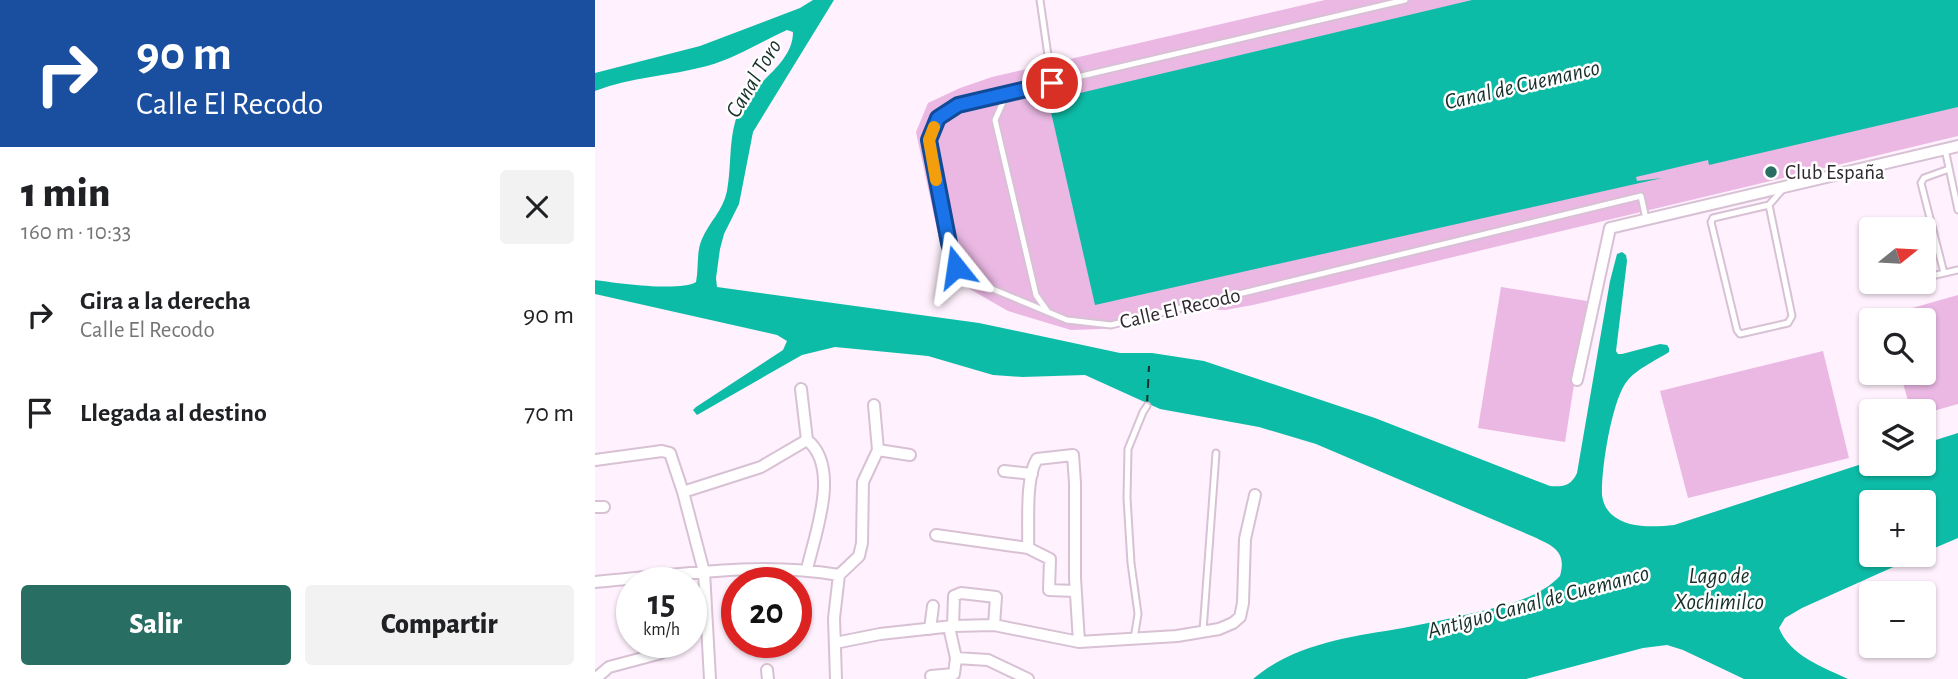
<!DOCTYPE html>
<html lang="es">
<meta charset="utf-8">
<style>
:root{--surface:#fff;--page:#f2f2f2;--text:#202124;--muted:#757577;--accent:#286e63}
body{margin:0;font-family:"Alegreya Sans",sans-serif;background:var(--page);color:var(--text);height:100vh;display:flex;flex-direction:column;font-size:26px;white-space:nowrap}
*{box-sizing:border-box;margin:0}
p{font-size:23px;color:var(--muted)}
.icon{flex:none;width:38px;height:38px;fill:none;stroke:currentColor;stroke-width:2;stroke-linecap:round;stroke-linejoin:round}
.map{position:relative;flex:1;overflow:hidden}
.panel{display:flex;flex-direction:column;background:var(--surface);width:595px}
.panel>*{flex:none}
.hud{background:#1a4fa0;color:#fff;overflow:hidden}
.needle{width:46px;rotate:72deg}
.tools{position:absolute;left:1264px;top:217px;display:grid;gap:14px}
.tools a{display:grid;place-items:center;width:77px;height:77px;border-radius:7px;background:var(--surface);box-shadow:0 2px 5px #0004;font-size:35px}
.speed{position:absolute;left:21px;top:567px;display:flex;gap:14px;font-size:35px;font-weight:700;text-align:center}
.speed>*{display:grid;place-content:center;width:91px;height:91px;border-radius:50%;background:var(--surface);box-shadow:0 2px 5px #0004;line-height:1}
.speed small{font-size:18px;font-weight:400}
.speed .limit{border:10px solid #d22;background:#fff;color:#111}
.pin{position:absolute;display:grid;place-items:center;width:60px;height:60px;color:#fff;margin:-30px;border:4px solid #fff;border-radius:50%;box-shadow:0 2px 7px #0007}
.me{position:absolute;width:77px;margin:-38px;rotate:345deg;stroke-linejoin:round;filter:drop-shadow(0 0 5px #0008)}
.turn{display:flex;align-items:center;gap:24px;height:147px;padding:0 21px;font-size:32px}
.turn .icon{width:91px;height:91px;stroke-width:2.5}
.turn b{display:block;font-size:49px;line-height:60px}
.round{display:grid;place-items:center;flex:none;width:74px;height:74px;border-radius:7px;background:var(--page)}
.summary{display:flex;align-items:center;justify-content:space-between;height:119px;padding:0 21px}
h1{font-size:42px;font-weight:800;line-height:52px}
.cta{display:flex;gap:14px;margin-top:auto;padding:14px 21px}
.cta a{flex:1;height:80px;border-radius:7px;background:var(--accent);color:#fff;font-size:28px;font-weight:800;line-height:80px;text-align:center}
.cta a+a{background:var(--page);color:var(--text)}
ul{padding:0;list-style:none}
li{display:flex;align-items:center;gap:21px;height:98px;padding:0 21px}
li div{flex:1}
li b{display:block;font-size:26px}
li em{font-style:normal}
main{display:flex;flex:1;min-height:0}
.map>svg:first-child{display:block}
.green{fill:#eab8e3}
.water{fill:#0dbca7}
.lines{fill:none;stroke-linecap:round;stroke-linejoin:round}
.ferry{stroke:#17302b;stroke-width:2;stroke-dasharray:9 7;stroke-linecap:butt}
.service-casing{stroke:#d8c1d4;stroke-width:9}
.minor-casing{stroke:#d8c1d4;stroke-width:14}
.service{stroke:#fff;stroke-width:5}
.minor{stroke:#fff;stroke-width:10}
.route-casing{stroke:#114b97;stroke-width:18}
.route{stroke:#1a73e8;stroke-width:12}
.slow{stroke:#f59e0b;stroke-width:12}
.poi-dot{fill:#286e63;stroke:#fff;stroke-width:2.5}
.labels{text-anchor:middle;stroke-width:5;stroke-linejoin:round;paint-order:stroke}
.poi-label{font-size:21px;fill:#30282f;stroke:#fff;text-anchor:start}
.street-label{font-size:21px;fill:#30282f;stroke:#fff}
.water-label{font-size:23px;font-style:italic;fill:#17302b;stroke:#fff}
</style>
<main>
<section class="panel">
<div class="hud">
<div class="turn"><svg class="icon" aria-label="right" viewBox="0 0 24 24"><path d="M7 20v-9h11M14 6l5 5-5 5"/></svg><div><b>90 m</b>Calle El Recodo</div></div>
</div>
<div class="summary"><div><h1>1 min</h1><p>160 m · 10:33</p></div><a class="round"><svg class="icon" aria-label="close" viewBox="0 0 24 24"><path d="M6 6l12 12M18 6L6 18"/></svg></a></div>
<ul>
<li><svg class="icon" aria-label="right" viewBox="0 0 24 24"><path d="M7 20v-9h11M14 6l5 5-5 5"/></svg><div><b>Gira a la derecha</b><p>Calle El Recodo</p></div><em>90 m</em></li>
<li><svg class="icon" aria-label="arrive" viewBox="0 0 24 24"><path d="M6 21V4h12l-3 4 3 4H6"/></svg><div><b>Llegada al destino</b></div><em>70 m</em></li>
</ul>
<div class="cta"><a>Salir</a><a>Compartir</a></div>
</section>
<div class="map">
<svg width="1363" height="679" viewBox="0 0 1363 679">
<rect width="100%" height="100%" fill="#fff1fd"/>
<path class="green" d="M 730,0 L 1363,0 L 1363,136 L 658,305 L 630,310 L 605,309 L 506,329 L 476,330 L 413,311 L 366,284 L 354,272 L 346,248 L 321,132 L 333,103 L 365,88 L 397,77 Z
M 906,287 L 992,301 L 970,442 L 883,428 Z
M 1363,295 L 1363,404 L 1328,414 L 1328,411 L 1316,411 L 1305,373 L 1328,373 L 1328,320 L 1291,320 L 1289,316 Z
M 1228,351 L 1254,458 L 1093,498 L 1065,391 Z"/>
<path class="water" d="M 218,0 L 239,0 L 158,132 L 144,204 L 129,234 L 125,249 L 121,278 L 122,287 L 384,323 L 525,353 L 557,353 L 609,361 L 780,418 L 955,486 C 968,487 976,486 982,473 L 1015,281 L 1022,254 L 1027,252 L 1031,255 L 1032,261 L 1021,351 L 1023,354 L 1027,354 L 1065,344 L 1072,345 L 1074,348 L 1074,352 C 1060,361 1039,370 1030,384 C 1016,406 1006,470 1007,495 C 1008,503 1011,509 1016,514 C 1032,529 1060,527 1079,525 L 1276,461 L 1276,464 L 1328,464 L 1328,444 L 1363,433 L 1363,538 L 1328,553 L 1328,502 L 1276,502 L 1276,555 L 1325,555 L 1207,608 L 1190,618 L 1184,628 C 1195,656 1228,667 1253,679 L 1149,679 L 1088,650 L 1072,645 L 1048,648 L 931,679 L 658,679 C 701,643 755,637 808,628 C 835,623 861,617 887,611 C 915,604 945,597 965,576 C 972,551 958,546 939,537 L 721,444 L 664,427 L 565,409 L 490,375 L 427,377 L 398,375 L 333,356 L 240,347 L 207,355 L 102,415 L 98,410 L 101,407 L 188,350 L 192,341 L 182,335 L 0,294 L 0,280 C 20,283 85,292 101,282 C 104,268 101,252 107,239 C 114,222 128,211 132,191 C 137,165 133,136 144,111 C 157,83 198,65 198,32 L 192,30 C 165,42 141,58 112,66 C 75,76 36,77 0,91 L 0,73 L 105,46 L 205,8 Z
M 877,0 L 1363,0 L 1363,107 L 1114,165 L 1113,160 L 1041,177 L 1042,181 L 1067,178 L 500,305 L 456,112 L 464,98 Z"/>
<g class="lines">
<path class="ferry" d="M 552,404 L 554,366"/>
<defs>
<path id="service" d="M 445,0 L 457,83
M 810,0 L 363,105 L 343,118 L 334,140 L 354,243 L 361,267 L 376,280 L 472,320 L 516,325 L 1046,196 L 1051,219
M 412,93 L 400,120 L 441,295 L 453,312
M 1350,149 L 1363,210
M 1174,205 L 1197,316 L 1193,323 L 1145,334 L 1142,330 L 1116,222 L 1118,218 L 1174,205 L 1187,190
M 1349,273 L 1326,183 L 1329,178 L 1354,169
M 1328,278 L 1363,270
M 1307,282 L 1313,282
M 608,631 L 621,453
M 539,639 L 543,614 L 536,563 L 532,498 L 533,449 L 548,412 L 552,406"/>
<path id="minor" d="M 982,380 L 1015,228 L 1363,146
M 206,389 L 212,440
M 279,405 L 283,450
M 283,450 L 315,455
M 0,460 L 67,451 L 75,453 L 88,492 L 109,572 L 115,679
M 409,471 L 437,474
M 88,492 L 166,467 L 212,440
M 0,507 L 9,507
M 341,535 L 433,548 L 455,559 L 454,590 L 480,591
M 433,548 C 434,524 430,478 442,459 L 478,455 L 480,483 L 480,578 L 484,642
M 212,569 C 220,534 246,467 212,440
M 244,575 L 264,556 L 267,543 L 268,482 L 283,450
M 0,582 C 81,575 164,561 244,575
M 358,626 L 359,596 L 366,593 L 401,597 L 399,625
M 354,627 L 361,658 L 393,660 L 433,679
M 335,629 L 338,606
M 240,643 L 285,634 L 358,626 L 399,625 L 484,642 L 582,636 L 624,629 L 638,623 L 645,617 L 648,603 L 650,539 L 660,495
M 172,670 L 173,679
M 336,676 L 359,674 L 361,658
M 0,679 L 14,667 L 63,654 L 90,642
M 241,679 L 239,618 L 244,575"/>
</defs>
<use href="#service" class="service-casing"/>
<use href="#minor" class="minor-casing"/>
<use href="#service" class="service"/>
<use href="#minor" class="minor"/>
</g>
<g class="lines">
<defs>
<path id="route" d="M 361,267 L 354,243 L 334,140 L 343,118 L 363,105 L 457,83"/>
</defs>
<use href="#route" class="route-casing"/>
<use href="#route" class="route"/>
<path class="slow" d="M 339,127 L 334,140 L 341,180"/>
</g>
<circle class="poi-dot" cx="1176" cy="172" r="7"/>
<g class="labels">
<g class="poi-label">
<text x="1190" y="179">Club España</text>
</g>
<g class="street-label">
<text transform="translate(585 308) rotate(-13)" y="7">Calle El Recodo</text>
</g>
<g class="water-label">
<text transform="translate(158 78) rotate(-59)" y="8">Canal Toro</text>
<text transform="translate(927 84) rotate(-13)" y="8">Canal de Cuemanco</text>
<text x="1124" y="583">Lago de<tspan x="1124" dy="26">Xochimilco</tspan></text>
<text transform="translate(943 601) rotate(-15)" y="8">Antiguo Canal de Cuemanco</text>
</g>
</g>
</svg>
<div class="tools">
<a><svg class="needle" viewBox="-14 -14 28 28"><path d="M0-13l5 13h-10z" fill="#e53935"/><path d="M0 13l5-13h-10z" fill="#757577"/></svg></a>
<a><svg class="icon" aria-label="search" viewBox="0 0 24 24"><circle cx="10" cy="10" r="6"/><path d="M15 15l6 6"/></svg></a>
<a><svg class="icon" aria-label="layers" viewBox="0 0 24 24"><path d="M12 4l9 5-9 5-9-5zM3 14l9 5 9-5"/></svg></a>
<a>+</a>
<a>−</a>
</div>
<div class="speed"><div>15<small>km/h</small></div><div class="limit">20</div></div>
<div class="pin" style="left:457px;top:83px;background:#d93025"><svg class="icon" aria-label="arrive" viewBox="0 0 24 24"><path d="M6 21V4h12l-3 4 3 4H6"/></svg></div>
<svg class="me" style="left:361px;top:267px" viewBox="-20 -20 40 40"><path d="M0-17L14 15 0 8-14 15z" fill="#1a73e8" stroke="#fff" stroke-width="4"/></svg>
</div>
</main>
